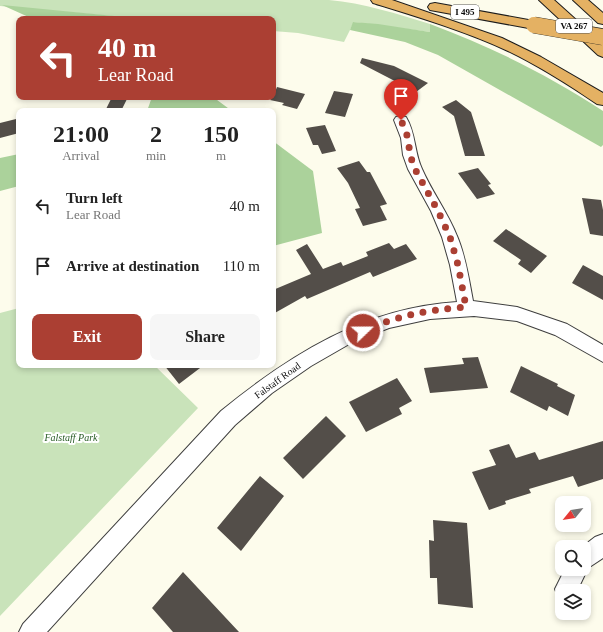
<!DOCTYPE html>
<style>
:root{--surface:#fff;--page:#f6f6f6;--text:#222;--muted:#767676;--accent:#ab3f33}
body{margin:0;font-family:"Times New Roman",serif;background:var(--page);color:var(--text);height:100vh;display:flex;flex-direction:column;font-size:15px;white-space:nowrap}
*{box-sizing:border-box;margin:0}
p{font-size:13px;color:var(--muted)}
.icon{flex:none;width:22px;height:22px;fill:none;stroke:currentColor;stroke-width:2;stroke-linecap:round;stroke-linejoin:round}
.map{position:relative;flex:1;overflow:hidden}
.drawer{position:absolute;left:16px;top:108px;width:260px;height:260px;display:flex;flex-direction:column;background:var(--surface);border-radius:8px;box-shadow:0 2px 6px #0003}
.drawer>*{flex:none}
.top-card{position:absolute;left:16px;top:16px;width:260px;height:84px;border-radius:8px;box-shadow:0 2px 6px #0003;background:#ab3f33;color:#fff;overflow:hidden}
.needle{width:26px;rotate:240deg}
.fabs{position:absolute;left:555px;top:496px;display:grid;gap:8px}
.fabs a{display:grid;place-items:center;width:36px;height:36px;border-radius:8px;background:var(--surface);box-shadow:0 2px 6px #0003;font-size:20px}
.pin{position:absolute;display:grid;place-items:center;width:34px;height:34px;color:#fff;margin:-41px -17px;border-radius:50% 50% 50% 0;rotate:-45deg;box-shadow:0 0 4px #0007}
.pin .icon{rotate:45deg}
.me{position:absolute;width:44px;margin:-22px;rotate:68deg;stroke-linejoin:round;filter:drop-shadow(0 0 3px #0008)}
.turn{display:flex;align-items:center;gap:14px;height:84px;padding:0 16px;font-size:18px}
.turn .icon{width:52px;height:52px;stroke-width:2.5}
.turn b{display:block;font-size:28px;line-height:34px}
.eta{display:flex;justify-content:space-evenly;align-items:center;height:68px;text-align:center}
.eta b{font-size:24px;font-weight:800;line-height:28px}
.action{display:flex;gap:8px;margin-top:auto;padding:8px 16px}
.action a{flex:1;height:46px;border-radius:8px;background:var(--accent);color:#fff;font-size:16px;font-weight:800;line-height:46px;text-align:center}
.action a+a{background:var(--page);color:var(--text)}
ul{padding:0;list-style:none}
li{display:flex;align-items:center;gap:12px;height:60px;padding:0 16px}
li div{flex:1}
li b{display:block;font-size:15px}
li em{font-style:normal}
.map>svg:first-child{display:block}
.green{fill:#c9e3ba}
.forest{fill:#abd29b}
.building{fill:#534e49}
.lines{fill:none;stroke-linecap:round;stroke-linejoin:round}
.street-casing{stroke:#3e3e3e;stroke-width:2}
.highway-casing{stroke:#1c1c1c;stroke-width:2}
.street{fill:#fff;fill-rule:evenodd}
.highway{fill:#e4b163;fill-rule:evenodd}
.highway-bridge-casing{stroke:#1c1c1c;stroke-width:17;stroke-linecap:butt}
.highway-bridge{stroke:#e4b163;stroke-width:16}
.route{stroke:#ab3f33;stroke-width:7;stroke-dasharray:0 12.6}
.labels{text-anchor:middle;stroke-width:4;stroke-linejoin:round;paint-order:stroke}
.shield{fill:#fff;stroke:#545454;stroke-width:1}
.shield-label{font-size:9px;font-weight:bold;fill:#0b0b0b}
.street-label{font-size:10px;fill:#0b0b0b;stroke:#fff}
.park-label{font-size:10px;font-style:italic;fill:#275b24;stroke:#fff}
</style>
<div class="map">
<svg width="603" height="632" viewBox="0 0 603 632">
<rect width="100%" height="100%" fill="#fdfcec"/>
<path class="green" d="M 0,0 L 329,0 C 363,3 398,14 430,24 L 430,32 L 354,22 L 344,42 L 298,33 L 273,31 L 273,19 L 145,19 L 0,6 Z
M 19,308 L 19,365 L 154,365 L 198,408 L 0,616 L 0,313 Z"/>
<path class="forest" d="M 2,5 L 145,19 L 33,19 Z
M 353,22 L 378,24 L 430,32 L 430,24 C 492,47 548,75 603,111 L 603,145 L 601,147 L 438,55 L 405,42 L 350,30 Z
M 152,97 L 213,97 L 232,111 L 147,111 Z
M 273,141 L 313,171 L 322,233 L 273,246 Z
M 19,154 L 19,186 L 0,191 L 0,158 Z"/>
<path class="building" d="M 362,58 L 394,66 L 428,83 L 416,92 L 360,63 Z
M 277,87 L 305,94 L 297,109 L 282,105 L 284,103 L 270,100 L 273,97 Z
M 334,91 L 353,94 L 345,117 L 325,113 Z
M 112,97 L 128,97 L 121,111 L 105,111 Z
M 456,100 L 471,112 L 485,156 L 465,156 L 454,116 L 442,107 Z
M 16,119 L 19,133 L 0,138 L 0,123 Z
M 325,125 L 336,151 L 322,154 L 318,145 L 313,145 L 306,128 Z
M 359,161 L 367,172 L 370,172 L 387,204 L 380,206 L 387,220 L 363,226 L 355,209 L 360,208 L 348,183 L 337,168 Z
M 478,168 L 491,184 L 488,185 L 495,194 L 477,199 L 458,173 Z
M 582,198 L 601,200 L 603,210 L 603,236 L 590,234 Z
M 506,229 L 547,256 L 531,273 L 518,264 L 521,260 L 493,241 Z
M 389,243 L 394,249 L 406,244 L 417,259 L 373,277 L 370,272 L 307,299 L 305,296 L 273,314 L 273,290 L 311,274 L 296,250 L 307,244 L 323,269 L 341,262 L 343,266 L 368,256 L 366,252 Z
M 583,265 L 603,276 L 603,300 L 572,283 Z
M 478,357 L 488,388 L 430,393 L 424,368 L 464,364 L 462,358 Z
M 164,365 L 204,365 L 179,384 Z
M 521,366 L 558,384 L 557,386 L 575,395 L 568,416 L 549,406 L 547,411 L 510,392 Z
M 397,378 L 412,401 L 399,408 L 402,414 L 366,432 L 349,402 Z
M 326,416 L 346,436 L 303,479 L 283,458 Z
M 603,441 L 603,479 L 578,487 L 573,476 L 529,489 L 531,493 L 505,501 L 506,504 L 489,510 L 472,472 L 496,465 L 489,450 L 509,444 L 516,458 L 535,452 L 539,460 Z
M 260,476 L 284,496 L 241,551 L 217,528 Z
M 433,520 L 467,523 L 473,608 L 438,604 L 437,578 L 430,578 L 429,540 L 434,541 Z
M 183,572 L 239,632 L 173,632 L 152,608 Z"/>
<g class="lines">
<defs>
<path id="street" d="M 401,116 L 406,117 C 416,133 414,152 422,169 C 432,192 448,213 457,236 C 466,257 469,280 473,301 L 517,307 L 567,324 L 603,345 L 603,362 L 555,335 L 517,321 L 474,316 L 430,319 L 389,328 L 351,343 L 311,366 L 272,393 L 235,425 L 47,632 L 19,632 L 23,624 L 221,411 C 291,354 364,308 457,302 L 450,265 L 442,237 L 431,211 L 408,169 L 403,155 L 401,138 L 394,120 L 396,117 Z
M 603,534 L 603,558 L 588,568 L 577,591 L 562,591 L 562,599 L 558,597 L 555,589 L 565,569 L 584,569 L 584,547 L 582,547 L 595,537 Z"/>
<path id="highway" d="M 371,0 L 392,0 L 502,38 L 541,57 L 603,93 L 603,105 L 597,104 C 569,85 539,66 508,51 C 465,31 418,17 373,3 Z
M 539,0 L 554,0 L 603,44 L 603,57 L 598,55 Z
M 573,0 L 588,0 L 603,13 L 603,24 L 598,23 Z
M 435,3 L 534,21 L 539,22 L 541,25 L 539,28 L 534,29 L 430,10 L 428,7 L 430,4 Z"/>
</defs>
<use href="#street" class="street-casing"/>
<use href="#highway" class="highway-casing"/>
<use href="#street" class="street"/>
<use href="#highway" class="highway"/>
<defs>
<path id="highway-bridge" d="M 534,25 L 603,37"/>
</defs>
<use href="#highway-bridge" class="highway-bridge-casing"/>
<use href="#highway-bridge" class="highway-bridge"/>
</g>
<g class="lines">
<path class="route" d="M 363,331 C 399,315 428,310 466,307 L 458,265 L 450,237 L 438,211 L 415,169 L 410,155 L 408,138 L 401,120"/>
</g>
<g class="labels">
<g class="shield">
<rect x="451" y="5" width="28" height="14" rx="3"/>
<rect x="556" y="19" width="36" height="14" rx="3"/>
</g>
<g class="shield-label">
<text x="465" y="15">I 495</text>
<text x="574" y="29">VA 267</text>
</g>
<g class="street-label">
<text transform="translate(277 380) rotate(-36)" y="4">Falstaff Road</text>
</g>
<g class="park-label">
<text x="71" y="441">Falstaff Park</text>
</g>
</g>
</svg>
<div class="fabs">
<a><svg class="needle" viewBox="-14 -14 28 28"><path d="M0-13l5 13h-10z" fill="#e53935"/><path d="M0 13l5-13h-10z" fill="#767676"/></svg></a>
<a><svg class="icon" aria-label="search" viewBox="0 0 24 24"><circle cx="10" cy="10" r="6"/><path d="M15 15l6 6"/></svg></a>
<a><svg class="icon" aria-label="layers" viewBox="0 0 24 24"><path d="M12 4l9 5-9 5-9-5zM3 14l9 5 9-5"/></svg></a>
</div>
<div class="pin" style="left:401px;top:120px;background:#d93025"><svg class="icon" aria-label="arrive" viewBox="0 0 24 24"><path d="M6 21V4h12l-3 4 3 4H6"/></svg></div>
<svg class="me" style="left:363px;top:331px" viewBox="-20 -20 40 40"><circle r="17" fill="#ab3f33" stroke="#fff" stroke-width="3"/><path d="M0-11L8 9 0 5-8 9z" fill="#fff"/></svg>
<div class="top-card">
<div class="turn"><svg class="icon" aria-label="left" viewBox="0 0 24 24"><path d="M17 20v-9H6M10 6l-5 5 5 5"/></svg><div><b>40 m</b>Lear Road</div></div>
</div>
<section class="drawer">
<div class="eta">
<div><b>21:00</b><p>Arrival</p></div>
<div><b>2</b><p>min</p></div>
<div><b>150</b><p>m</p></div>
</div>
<ul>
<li><svg class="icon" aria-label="left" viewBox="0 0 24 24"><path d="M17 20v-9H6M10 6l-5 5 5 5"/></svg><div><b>Turn left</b><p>Lear Road</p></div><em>40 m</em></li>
<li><svg class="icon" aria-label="arrive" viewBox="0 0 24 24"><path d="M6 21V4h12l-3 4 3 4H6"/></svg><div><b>Arrive at destination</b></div><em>110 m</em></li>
</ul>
<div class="action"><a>Exit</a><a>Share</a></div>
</section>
</div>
